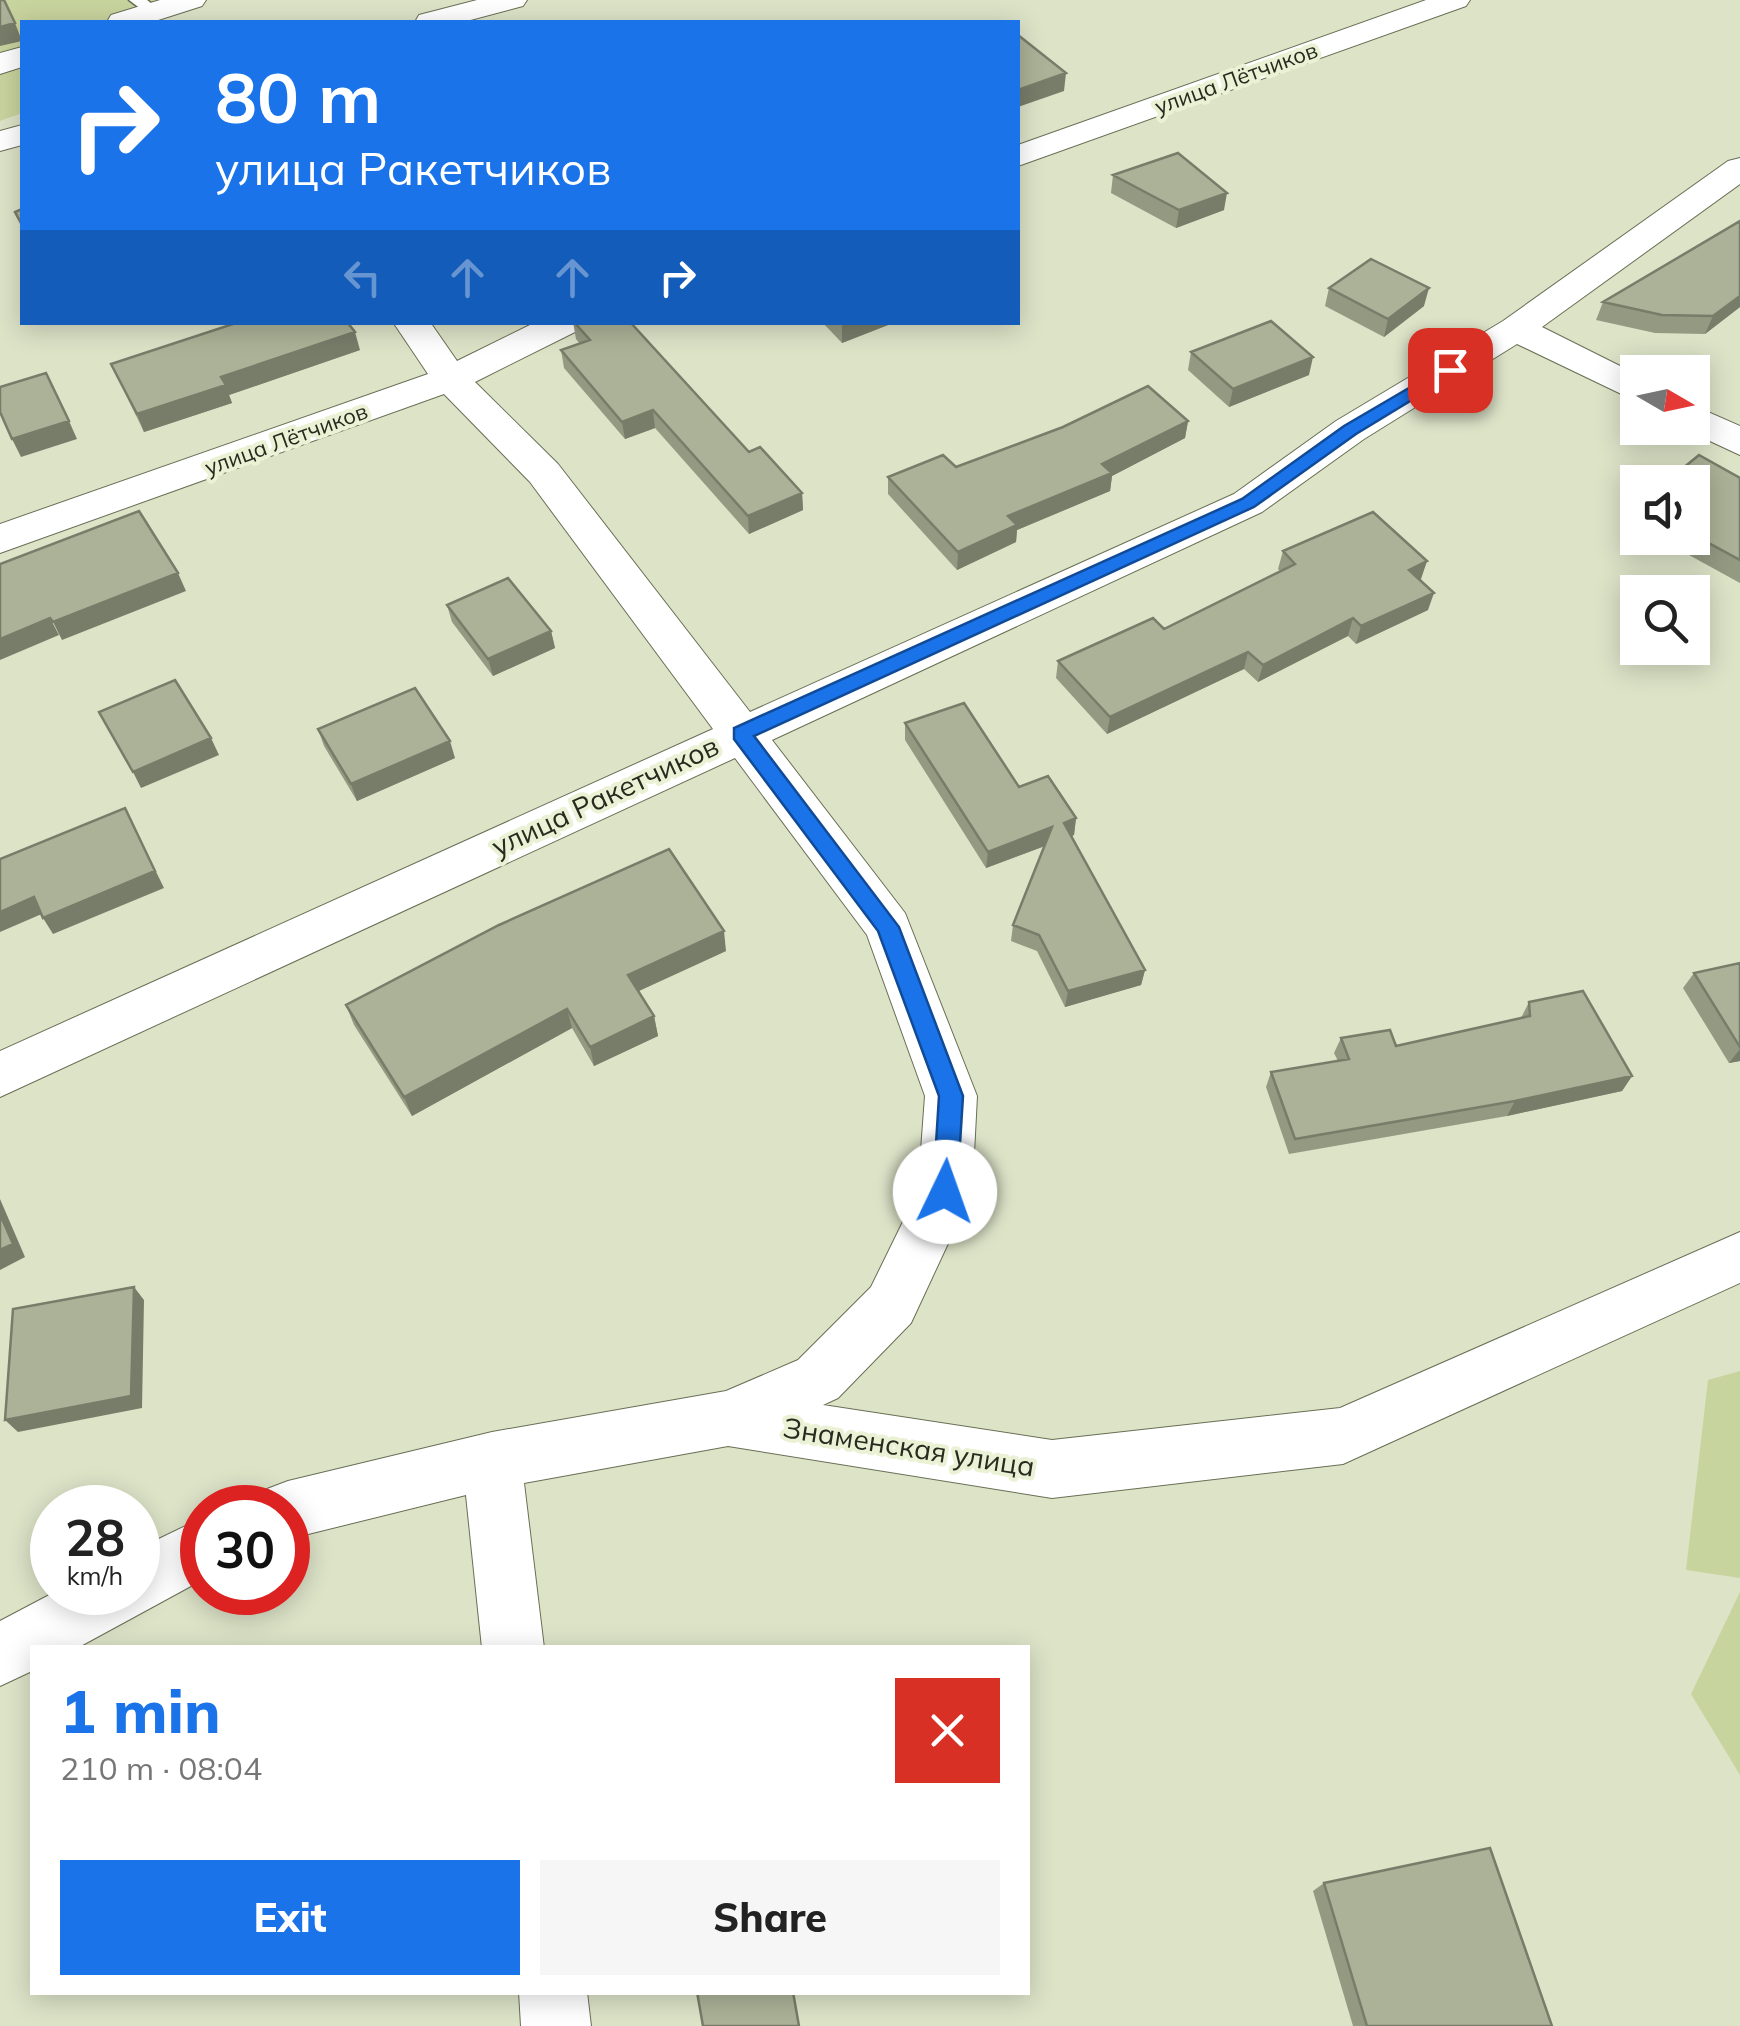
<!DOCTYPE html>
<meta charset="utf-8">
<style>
:root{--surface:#fff;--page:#f6f6f6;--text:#222;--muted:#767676;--accent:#1a73e8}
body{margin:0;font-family:Mulish,sans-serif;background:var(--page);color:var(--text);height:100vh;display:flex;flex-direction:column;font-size:38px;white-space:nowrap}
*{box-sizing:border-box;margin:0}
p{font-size:32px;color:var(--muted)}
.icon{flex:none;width:55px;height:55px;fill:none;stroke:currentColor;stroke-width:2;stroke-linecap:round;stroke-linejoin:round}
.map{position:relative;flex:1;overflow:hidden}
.details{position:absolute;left:30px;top:1645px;width:1000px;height:350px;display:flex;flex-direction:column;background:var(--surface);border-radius:0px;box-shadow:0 5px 25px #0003}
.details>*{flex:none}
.hud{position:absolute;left:20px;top:20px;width:1000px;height:305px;border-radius:0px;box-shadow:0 5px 25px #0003;background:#1a73e8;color:#fff;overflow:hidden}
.needle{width:65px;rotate:99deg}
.buttons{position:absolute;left:1620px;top:355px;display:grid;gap:20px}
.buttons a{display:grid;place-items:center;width:90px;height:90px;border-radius:0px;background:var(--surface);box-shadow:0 5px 25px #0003;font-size:50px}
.speed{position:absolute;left:30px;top:1485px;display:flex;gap:20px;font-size:50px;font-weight:700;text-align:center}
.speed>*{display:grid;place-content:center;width:130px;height:130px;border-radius:50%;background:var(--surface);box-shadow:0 5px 25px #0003;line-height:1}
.speed small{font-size:25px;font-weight:400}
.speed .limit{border:15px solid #d22;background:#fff;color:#111}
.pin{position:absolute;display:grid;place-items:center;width:85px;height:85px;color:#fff;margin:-42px;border-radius:20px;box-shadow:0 5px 15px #0006}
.me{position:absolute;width:110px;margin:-55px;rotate:3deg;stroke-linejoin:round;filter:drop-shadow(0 0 8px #0008)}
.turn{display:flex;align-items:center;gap:35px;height:210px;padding:0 30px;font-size:45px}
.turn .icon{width:130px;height:130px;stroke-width:2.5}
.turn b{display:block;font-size:70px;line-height:85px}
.lanes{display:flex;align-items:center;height:95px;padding:0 30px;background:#0003;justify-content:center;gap:50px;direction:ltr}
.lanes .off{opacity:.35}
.round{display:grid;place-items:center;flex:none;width:105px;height:105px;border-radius:0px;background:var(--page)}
.head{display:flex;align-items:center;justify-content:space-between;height:170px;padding:0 30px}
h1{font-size:60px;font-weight:800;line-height:75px;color:var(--accent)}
.action{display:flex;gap:20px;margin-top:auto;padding:20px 30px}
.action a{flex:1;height:115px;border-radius:0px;background:var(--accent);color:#fff;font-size:40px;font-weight:800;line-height:115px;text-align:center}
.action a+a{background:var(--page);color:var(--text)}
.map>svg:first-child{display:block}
.green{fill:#c8d49e}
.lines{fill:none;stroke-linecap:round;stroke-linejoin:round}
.service-casing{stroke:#696f55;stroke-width:3}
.minor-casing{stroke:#696f55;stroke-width:2}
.service{fill:#fff;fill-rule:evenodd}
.minor{fill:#fff;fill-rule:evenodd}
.wall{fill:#949982}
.shaded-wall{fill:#787d6a}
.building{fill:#acb297;stroke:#787d6a;stroke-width:2.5}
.route{fill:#1a73e8;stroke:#114b97;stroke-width:2.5}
.labels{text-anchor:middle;stroke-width:8;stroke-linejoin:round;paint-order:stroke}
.far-street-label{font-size:22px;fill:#272a1f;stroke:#eaf1d4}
.street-label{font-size:28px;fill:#272a1f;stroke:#eaf1d4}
</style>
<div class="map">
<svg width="1740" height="2026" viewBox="0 0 1740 2026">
<rect width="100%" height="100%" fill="#dce3c7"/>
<path class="green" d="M 0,0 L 163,0 L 126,22 L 22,22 L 22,113 L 0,121 Z
M 1740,1371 L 1740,1578 L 1686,1570 L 1708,1380 Z
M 1740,1592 L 1740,1775 L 1691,1694 Z"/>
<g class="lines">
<defs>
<path id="service" d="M 129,0 L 147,0 L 162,12 L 149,15 Z"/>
<path id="minor" d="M 160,0 L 206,0 L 202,6 L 152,22 L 107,22 L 111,15 Z
M 477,0 L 527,0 L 523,6 L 463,22 L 415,22 L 419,15 Z
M 1426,0 L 1470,0 L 1466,6 L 1018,166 L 1018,145 Z
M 22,47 L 22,67 L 0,74 L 0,53 Z
M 22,125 L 22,145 L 0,151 L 0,131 Z
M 1740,158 L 1740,184 L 1542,327 L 1638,375 L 1638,402 L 1517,344 L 1364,439 L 1262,512 L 772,740 L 905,913 L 977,1096 L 972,1192 L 911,1323 L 838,1398 L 823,1405 L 1052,1440 L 1340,1408 L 1740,1232 L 1740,1283 L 1343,1464 L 1052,1498 L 728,1446 L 524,1483 L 544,1648 L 482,1648 L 466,1495 L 288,1539 L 288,1508 L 259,1508 L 267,1489 L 288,1481 L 492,1432 L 726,1391 L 798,1360 L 871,1287 L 918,1191 L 925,1096 L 867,935 L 735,758 L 0,1097 L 0,1051 L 713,729 L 530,482 L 444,394 L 0,553 L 0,524 L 428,374 L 393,322 L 430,322 L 457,361 L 536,322 L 584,322 L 579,330 L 475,382 L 558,464 L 750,712 L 1234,494 L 1336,421 L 1503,321 L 1728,161 Z
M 1692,405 L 1740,426 L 1740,455 L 1682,428 L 1692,428 Z
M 202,1518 L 202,1580 L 77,1648 L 32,1648 L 32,1671 L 0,1686 L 0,1621 L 55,1592 L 138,1592 L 138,1549 Z
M 519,1992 L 587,1992 L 591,2026 L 521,2026 Z"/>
</defs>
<use href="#service" class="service-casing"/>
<use href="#minor" class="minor-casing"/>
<use href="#service" class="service"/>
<use href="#minor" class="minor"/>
</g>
<path class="wall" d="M 1113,175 L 1224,210 L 1176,228 L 1111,193 Z
M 1740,221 L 1740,307 L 1705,334 L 1655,333 L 1596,320 L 1603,302 Z
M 1329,288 L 1424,306 L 1384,337 L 1325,306 Z
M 573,322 L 802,493 L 803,510 L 749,534 L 655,428 L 625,439 L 564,368 L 561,350 L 580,344 L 576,339 Z
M 822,322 L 888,322 L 888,325 L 842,343 Z
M 360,350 L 229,395 L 232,403 L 144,432 L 111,364 Z
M 1191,352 L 1309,375 L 1229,407 L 1188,370 Z
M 1188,421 L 1185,438 L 1112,476 L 1110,491 L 1017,530 L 1016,542 L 957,570 L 888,494 L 888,477 L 956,467 Z
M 1740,478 L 1740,583 L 1658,538 L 1692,538 L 1692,482 Z
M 1638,507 L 1638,526 L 1631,522 Z
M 1283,551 L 1427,561 L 1420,580 L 1428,610 L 1356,644 L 1348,636 L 1258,682 L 1244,669 L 1107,734 L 1056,678 L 1058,661 L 1164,629 L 1280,571 L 1278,569 Z
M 447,605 L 551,631 L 555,648 L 493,676 L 452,622 Z
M 905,723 L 1076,818 L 1074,835 L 1072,836 L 1145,970 L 1141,985 L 1065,1007 L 1037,951 L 1011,941 L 1013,925 L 1045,846 L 986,868 L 905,740 Z
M 318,729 L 455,758 L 357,801 L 324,746 Z
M 726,951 L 639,991 L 654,1016 L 658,1036 L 594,1066 L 572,1028 L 412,1116 L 354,1025 L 346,1005 Z
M 1740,963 L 1740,1061 L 1729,1063 L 1683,988 L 1694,973 Z
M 1529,1002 L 1632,1076 L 1622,1091 L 1507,1116 L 1289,1154 L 1266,1087 L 1271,1072 L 1338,1061 L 1334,1053 L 1341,1038 L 1396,1046 L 1521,1018 Z
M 1324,1883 L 1552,2026 L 1353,2026 L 1313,1891 Z"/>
<path class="shaded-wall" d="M 15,23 L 22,41 L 0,46 L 0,27 Z
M 1066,73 L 1064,91 L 1018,107 L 1018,90 Z
M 1227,193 L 1224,210 L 1176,228 L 1179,210 Z
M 1429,288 L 1424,306 L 1384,337 L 1388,319 Z
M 1740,296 L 1740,307 L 1705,334 L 1713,316 Z
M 849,322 L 888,322 L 888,325 L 842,343 L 842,325 Z
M 355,332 L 360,350 L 229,395 L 232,403 L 144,432 L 137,414 L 221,377 Z
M 1313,357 L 1309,375 L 1229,407 L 1233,389 Z
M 653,410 L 655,428 L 625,439 L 622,422 Z
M 69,421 L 77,439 L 21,457 L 12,439 Z
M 1188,421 L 1185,438 L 1112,476 L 1110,491 L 1017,530 L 1016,542 L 957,570 L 958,552 L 1008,516 L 1102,464 Z
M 802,493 L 803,510 L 749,534 L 748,516 Z
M 1427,561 L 1421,579 L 1403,587 L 1409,570 Z
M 178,573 L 186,591 L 62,640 L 53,622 Z
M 1434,593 L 1428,610 L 1356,644 L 1361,626 Z
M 50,618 L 59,635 L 0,660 L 0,639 Z
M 1353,618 L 1348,636 L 1258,682 L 1263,665 Z
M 551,631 L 555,648 L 493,676 L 488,659 Z
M 1248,652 L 1244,669 L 1107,734 L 1110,717 Z
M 211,738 L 219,755 L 141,788 L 133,772 Z
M 450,741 L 455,758 L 357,801 L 351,784 Z
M 125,808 L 164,888 L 53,934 L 43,918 Z
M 1076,818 L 1074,835 L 1062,839 L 1064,823 Z
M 1052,827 L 1050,844 L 986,868 L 988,852 Z
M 34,897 L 44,913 L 0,932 L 0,912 Z
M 724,931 L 726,951 L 632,994 L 628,975 Z
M 1145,970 L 1141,985 L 1065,1007 L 1068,991 Z
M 567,1009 L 572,1028 L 412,1116 L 404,1097 Z
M 654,1016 L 658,1036 L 594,1066 L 590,1047 Z
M 1740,1049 L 1740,1061 L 1729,1063 Z
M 1632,1076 L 1622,1091 L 1507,1116 L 1515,1101 Z
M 0,1199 L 25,1257 L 0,1270 Z
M 134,1287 L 144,1300 L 142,1408 L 18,1432 L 5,1420 Z"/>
<path class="building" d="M 0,0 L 4,0 L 15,23 L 0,27 Z
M 1018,35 L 1066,73 L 1018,90 Z
M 1178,153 L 1227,193 L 1179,210 L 1113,175 Z
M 22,209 L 22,225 L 15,212 Z
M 1740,221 L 1740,296 L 1713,316 L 1662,315 L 1603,302 Z
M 1371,259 L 1429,288 L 1388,319 L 1329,288 Z
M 1271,321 L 1313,357 L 1233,389 L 1191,352 Z
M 239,322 L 347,322 L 355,332 L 221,377 L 226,385 L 137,414 L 111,364 Z
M 574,322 L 630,322 L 749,452 L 760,447 L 802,493 L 748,516 L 653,410 L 622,422 L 561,350 L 590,340 Z
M 46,373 L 69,421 L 12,439 L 0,412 L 0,387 Z
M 1148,386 L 1188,421 L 1102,464 L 1112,473 L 1008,516 L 1017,525 L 958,552 L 888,477 L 943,455 L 956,467 L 1063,427 Z
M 1699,455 L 1740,478 L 1740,560 L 1692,534 L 1692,482 L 1666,482 Z
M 139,511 L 178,573 L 53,622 L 50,618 L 0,639 L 0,564 Z
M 1373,512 L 1427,561 L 1409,570 L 1434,593 L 1361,626 L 1353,618 L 1263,665 L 1248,652 L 1110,717 L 1058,661 L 1153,618 L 1164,629 L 1295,564 L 1283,551 Z
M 508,578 L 551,631 L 488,659 L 447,605 Z
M 175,680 L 211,738 L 133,772 L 99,712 Z
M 415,688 L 450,741 L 351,784 L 318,729 Z
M 964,703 L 1019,787 L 1048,776 L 1076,818 L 1064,823 L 1145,970 L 1068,991 L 1039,935 L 1013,925 L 1052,827 L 988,852 L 905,723 Z
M 125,808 L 155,871 L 43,918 L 34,897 L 0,912 L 0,859 Z
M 669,849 L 724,931 L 628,975 L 654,1016 L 590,1047 L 567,1009 L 404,1097 L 346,1005 L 499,925 Z
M 1740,963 L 1740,1047 L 1694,973 Z
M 1583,991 L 1632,1076 L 1515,1101 L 1295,1139 L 1271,1072 L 1349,1059 L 1341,1038 L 1390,1030 L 1396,1046 L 1530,1016 L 1529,1002 Z
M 0,1214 L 13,1244 L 0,1250 Z
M 134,1287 L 131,1396 L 5,1420 L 13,1309 Z
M 1490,1848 L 1552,2026 L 1367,2026 L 1324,1883 Z
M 697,1992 L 793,1992 L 799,2026 L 703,2026 Z"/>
<path class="route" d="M 1450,364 L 1458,370 L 1456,373 L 1356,434 L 1254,507 L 754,736 L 899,927 L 963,1096 L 957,1192 L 954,1200 L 945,1203 L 937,1200 L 933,1192 L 939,1096 L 878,931 L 734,739 L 734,728 L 1242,499 L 1344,426 Z"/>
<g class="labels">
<g class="far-street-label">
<text transform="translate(1236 78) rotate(-20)" y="8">улица Лётчиков</text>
<text transform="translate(286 439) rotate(-20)" y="8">улица Лётчиков</text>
</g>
<g class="street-label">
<text transform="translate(605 796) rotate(-25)" y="10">улица Ракетчиков</text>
<text transform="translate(909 1447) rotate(9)" y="10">Знаменская улица</text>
</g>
</g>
</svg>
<div class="buttons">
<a><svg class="needle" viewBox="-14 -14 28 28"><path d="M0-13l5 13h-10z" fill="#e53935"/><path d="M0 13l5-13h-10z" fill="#767676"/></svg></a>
<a><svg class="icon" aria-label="sound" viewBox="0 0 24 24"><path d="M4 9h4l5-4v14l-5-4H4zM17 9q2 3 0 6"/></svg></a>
<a><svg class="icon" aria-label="search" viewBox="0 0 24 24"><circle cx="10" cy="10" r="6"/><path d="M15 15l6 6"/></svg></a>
</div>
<div class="speed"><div>28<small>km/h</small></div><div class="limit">30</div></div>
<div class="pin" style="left:1450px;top:370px;background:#d93025"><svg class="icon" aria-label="arrive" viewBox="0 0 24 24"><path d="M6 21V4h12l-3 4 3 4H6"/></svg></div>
<svg class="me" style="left:945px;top:1192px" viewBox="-20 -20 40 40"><circle r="19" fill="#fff"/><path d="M0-13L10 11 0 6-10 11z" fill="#1a73e8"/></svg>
<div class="hud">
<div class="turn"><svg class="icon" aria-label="right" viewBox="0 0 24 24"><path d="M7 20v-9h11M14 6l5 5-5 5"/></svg><div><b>80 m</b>улица Ракетчиков</div></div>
<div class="lanes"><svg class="icon off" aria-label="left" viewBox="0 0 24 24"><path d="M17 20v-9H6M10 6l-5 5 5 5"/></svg><svg class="icon off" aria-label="ahead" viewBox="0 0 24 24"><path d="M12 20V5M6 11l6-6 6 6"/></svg><svg class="icon off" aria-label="ahead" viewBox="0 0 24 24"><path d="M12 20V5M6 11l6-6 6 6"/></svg><svg class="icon" aria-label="right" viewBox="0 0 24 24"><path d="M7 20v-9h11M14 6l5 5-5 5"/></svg></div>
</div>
<section class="details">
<div class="head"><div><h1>1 min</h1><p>210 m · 08:04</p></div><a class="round" style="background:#d93025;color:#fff"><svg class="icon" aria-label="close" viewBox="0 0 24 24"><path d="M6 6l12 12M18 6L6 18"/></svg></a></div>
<div class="action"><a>Exit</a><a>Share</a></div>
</section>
</div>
